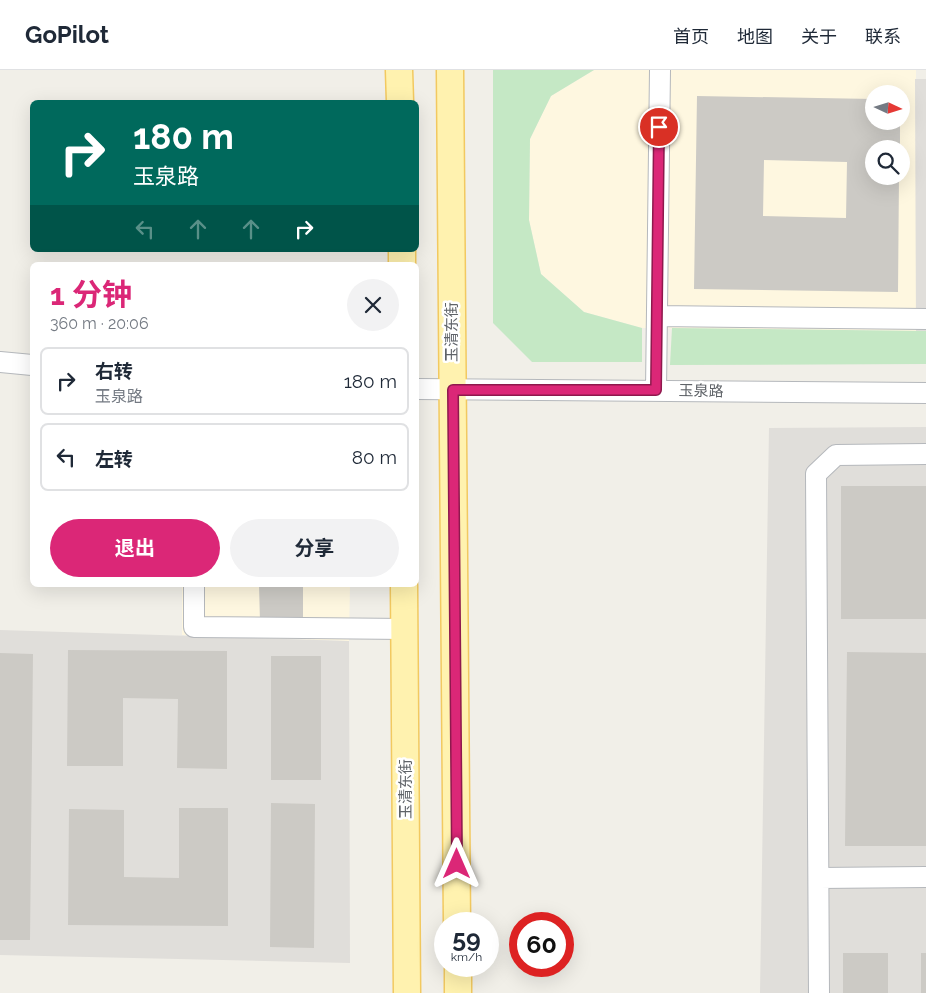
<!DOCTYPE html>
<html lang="zh">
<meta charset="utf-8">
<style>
:root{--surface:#fff;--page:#f2f2f3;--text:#1f2937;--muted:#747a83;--line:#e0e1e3;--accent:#db2777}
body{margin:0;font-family:Raleway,"Noto Sans SC",sans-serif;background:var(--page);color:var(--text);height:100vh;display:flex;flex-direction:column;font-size:19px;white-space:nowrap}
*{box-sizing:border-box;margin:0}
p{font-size:16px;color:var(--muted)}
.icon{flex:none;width:28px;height:28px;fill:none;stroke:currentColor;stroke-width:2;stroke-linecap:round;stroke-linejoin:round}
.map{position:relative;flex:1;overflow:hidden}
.sheet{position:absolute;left:30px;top:192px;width:389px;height:325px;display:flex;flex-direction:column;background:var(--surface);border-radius:8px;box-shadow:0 5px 20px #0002}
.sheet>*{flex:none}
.top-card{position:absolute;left:30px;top:30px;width:389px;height:152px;border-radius:8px;box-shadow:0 5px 20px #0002;background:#00695c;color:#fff;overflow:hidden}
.needle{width:32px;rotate:94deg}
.controls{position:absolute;left:865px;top:15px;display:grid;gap:10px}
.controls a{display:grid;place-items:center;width:45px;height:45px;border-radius:50%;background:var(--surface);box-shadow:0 5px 20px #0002;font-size:25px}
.speed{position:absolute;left:434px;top:842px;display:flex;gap:10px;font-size:25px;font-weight:700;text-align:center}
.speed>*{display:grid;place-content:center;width:65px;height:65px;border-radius:50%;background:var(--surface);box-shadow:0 5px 20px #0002;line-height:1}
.speed small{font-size:12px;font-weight:400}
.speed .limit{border:8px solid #d22;background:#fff;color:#111}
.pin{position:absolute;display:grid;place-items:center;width:42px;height:42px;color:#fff;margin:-21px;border:2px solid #fff;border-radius:50%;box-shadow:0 1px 5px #0007}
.me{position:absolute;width:55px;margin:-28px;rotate:0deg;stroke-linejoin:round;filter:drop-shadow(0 0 4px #0008)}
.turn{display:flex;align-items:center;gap:18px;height:105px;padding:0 20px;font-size:22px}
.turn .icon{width:65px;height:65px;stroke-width:2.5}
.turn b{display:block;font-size:35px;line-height:42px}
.lanes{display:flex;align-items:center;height:48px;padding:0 20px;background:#0003;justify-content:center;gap:25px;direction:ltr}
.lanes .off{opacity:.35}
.round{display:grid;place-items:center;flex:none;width:52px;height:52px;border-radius:26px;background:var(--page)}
.overview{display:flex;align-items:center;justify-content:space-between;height:85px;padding:0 20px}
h1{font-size:30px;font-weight:700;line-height:38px;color:var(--accent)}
.button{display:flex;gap:10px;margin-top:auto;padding:10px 20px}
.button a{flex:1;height:58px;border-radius:30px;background:var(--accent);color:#fff;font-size:20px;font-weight:700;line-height:58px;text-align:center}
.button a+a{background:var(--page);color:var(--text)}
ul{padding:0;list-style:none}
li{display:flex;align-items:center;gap:15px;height:68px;margin:0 10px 8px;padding:0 10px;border:2px solid var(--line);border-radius:8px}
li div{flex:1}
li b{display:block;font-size:19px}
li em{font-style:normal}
header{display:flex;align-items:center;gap:30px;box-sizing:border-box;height:70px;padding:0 25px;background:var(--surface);border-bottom:1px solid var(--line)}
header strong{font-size:24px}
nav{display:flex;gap:28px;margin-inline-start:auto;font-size:18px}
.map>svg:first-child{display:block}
.commercial{fill:#fef7e0;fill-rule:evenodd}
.industrial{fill:#e0deda}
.green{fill:#c5e8c5}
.building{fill:#cccac5;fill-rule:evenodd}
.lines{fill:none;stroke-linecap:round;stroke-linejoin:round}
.minor-casing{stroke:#b5b8bc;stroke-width:22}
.major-casing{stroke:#f2c960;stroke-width:29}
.minor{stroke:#fff;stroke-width:20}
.major{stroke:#fff2af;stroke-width:26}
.route-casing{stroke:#8e194d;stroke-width:12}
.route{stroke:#db2777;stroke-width:9}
.labels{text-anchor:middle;stroke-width:5;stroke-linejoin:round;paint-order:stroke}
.street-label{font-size:15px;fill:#5f6368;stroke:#fff}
</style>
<header>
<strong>GoPilot</strong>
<nav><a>首页</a><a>地图</a><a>关于</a><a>联系</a></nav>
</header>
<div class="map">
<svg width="926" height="923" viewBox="0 0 926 923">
<rect width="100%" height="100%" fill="#f1efe8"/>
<path class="commercial" d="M 594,0 L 916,0 L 916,261 L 642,258 L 584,242 L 541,204 L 529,150 L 530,69 L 551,26 ZM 874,24 L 901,24 L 901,51 L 874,51 ZM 874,79 L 901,79 L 901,106 L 874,106 Z
M 182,515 L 350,515 L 349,571 L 182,565 Z"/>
<path class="industrial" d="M 915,9 L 926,9 L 926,261 L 916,261 Z
M 926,357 L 926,923 L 760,923 L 769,358 Z
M 0,560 L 349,571 L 350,893 L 0,885 Z"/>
<path class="green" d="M 493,0 L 594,0 L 551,26 L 530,69 L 529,150 L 541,204 L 584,242 L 642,258 L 642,292 L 532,292 L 493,253 Z
M 672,258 L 926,261 L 926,294 L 670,295 Z"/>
<path class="building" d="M 697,26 L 874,29 L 874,51 L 900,51 L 900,79 L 874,79 L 874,106 L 899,106 L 898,222 L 694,219 ZM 764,90 L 847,92 L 846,148 L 763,146 Z
M 841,416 L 926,416 L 926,549 L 841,549 Z
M 259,515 L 303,515 L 303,551 L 260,552 Z
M 68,580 L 227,581 L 227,699 L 177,698 L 178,629 L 123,628 L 123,696 L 67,696 Z
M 847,582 L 926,583 L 926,776 L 845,776 Z
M 0,583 L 33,584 L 30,870 L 0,870 Z
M 271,586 L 321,586 L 321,710 L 271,710 Z
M 271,733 L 315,734 L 314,878 L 270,877 Z
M 179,738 L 228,738 L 228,856 L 68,855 L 69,739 L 124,740 L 124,807 L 179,808 Z
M 843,883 L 888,883 L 888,923 L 843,923 Z
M 921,883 L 926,883 L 926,923 L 921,923 Z"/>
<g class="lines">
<defs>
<path id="minor" d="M 657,246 L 926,249
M 0,292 L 32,295
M 416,319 L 926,323
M 656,320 L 660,0
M 194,515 L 194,557 L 405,559
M 819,808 L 926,807
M 819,923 L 816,404 L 836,385 L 926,384"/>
<path id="major" d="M 399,0 L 400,32
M 450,0 L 457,854
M 402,180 L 402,195
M 404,515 L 407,923
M 458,896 L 458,923"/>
</defs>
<use href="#minor" class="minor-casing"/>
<use href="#major" class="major-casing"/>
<use href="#minor" class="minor"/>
<use href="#major" class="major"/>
</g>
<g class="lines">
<defs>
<path id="route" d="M 457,794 L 453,320 L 656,320 L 659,57"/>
</defs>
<use href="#route" class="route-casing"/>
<use href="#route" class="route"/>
</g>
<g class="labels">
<g class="street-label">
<text transform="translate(452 262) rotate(-90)" y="5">玉清东街</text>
<text transform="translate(701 321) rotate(1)" y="5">玉泉路</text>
<text transform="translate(406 719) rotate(-90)" y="5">玉清东街</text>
</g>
</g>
</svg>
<div class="controls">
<a><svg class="needle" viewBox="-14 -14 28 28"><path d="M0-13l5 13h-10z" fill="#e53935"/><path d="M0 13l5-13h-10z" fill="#747a83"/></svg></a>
<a><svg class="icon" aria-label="search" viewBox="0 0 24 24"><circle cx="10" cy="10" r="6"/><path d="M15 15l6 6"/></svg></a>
</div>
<div class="speed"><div>59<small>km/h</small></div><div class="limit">60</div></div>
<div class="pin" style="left:659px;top:57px;background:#d93025"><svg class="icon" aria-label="arrive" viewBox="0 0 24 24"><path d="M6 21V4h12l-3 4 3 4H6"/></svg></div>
<svg class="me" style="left:457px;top:794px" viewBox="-20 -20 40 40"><path d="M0-17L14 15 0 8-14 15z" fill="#db2777" stroke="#fff" stroke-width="4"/></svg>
<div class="top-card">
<div class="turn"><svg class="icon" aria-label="right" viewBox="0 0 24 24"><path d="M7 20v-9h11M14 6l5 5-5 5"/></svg><div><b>180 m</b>玉泉路</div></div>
<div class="lanes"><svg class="icon off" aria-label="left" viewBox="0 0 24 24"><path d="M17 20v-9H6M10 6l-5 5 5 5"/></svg><svg class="icon off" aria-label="ahead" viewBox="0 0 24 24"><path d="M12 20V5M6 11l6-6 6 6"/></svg><svg class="icon off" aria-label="ahead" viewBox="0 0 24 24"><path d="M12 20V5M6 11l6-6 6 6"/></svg><svg class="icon" aria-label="right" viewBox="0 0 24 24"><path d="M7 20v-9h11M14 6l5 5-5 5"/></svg></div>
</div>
<section class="sheet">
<div class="overview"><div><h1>1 分钟</h1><p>360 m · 20:06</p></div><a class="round"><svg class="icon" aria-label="close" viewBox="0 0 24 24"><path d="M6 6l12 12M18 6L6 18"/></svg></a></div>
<ul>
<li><svg class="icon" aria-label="right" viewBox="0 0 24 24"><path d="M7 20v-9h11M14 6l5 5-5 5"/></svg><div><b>右转</b><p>玉泉路</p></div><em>180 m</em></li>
<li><svg class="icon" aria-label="left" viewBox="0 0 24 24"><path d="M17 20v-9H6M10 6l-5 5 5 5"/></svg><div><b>左转</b></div><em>80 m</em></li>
</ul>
<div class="button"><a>退出</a><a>分享</a></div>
</section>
</div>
